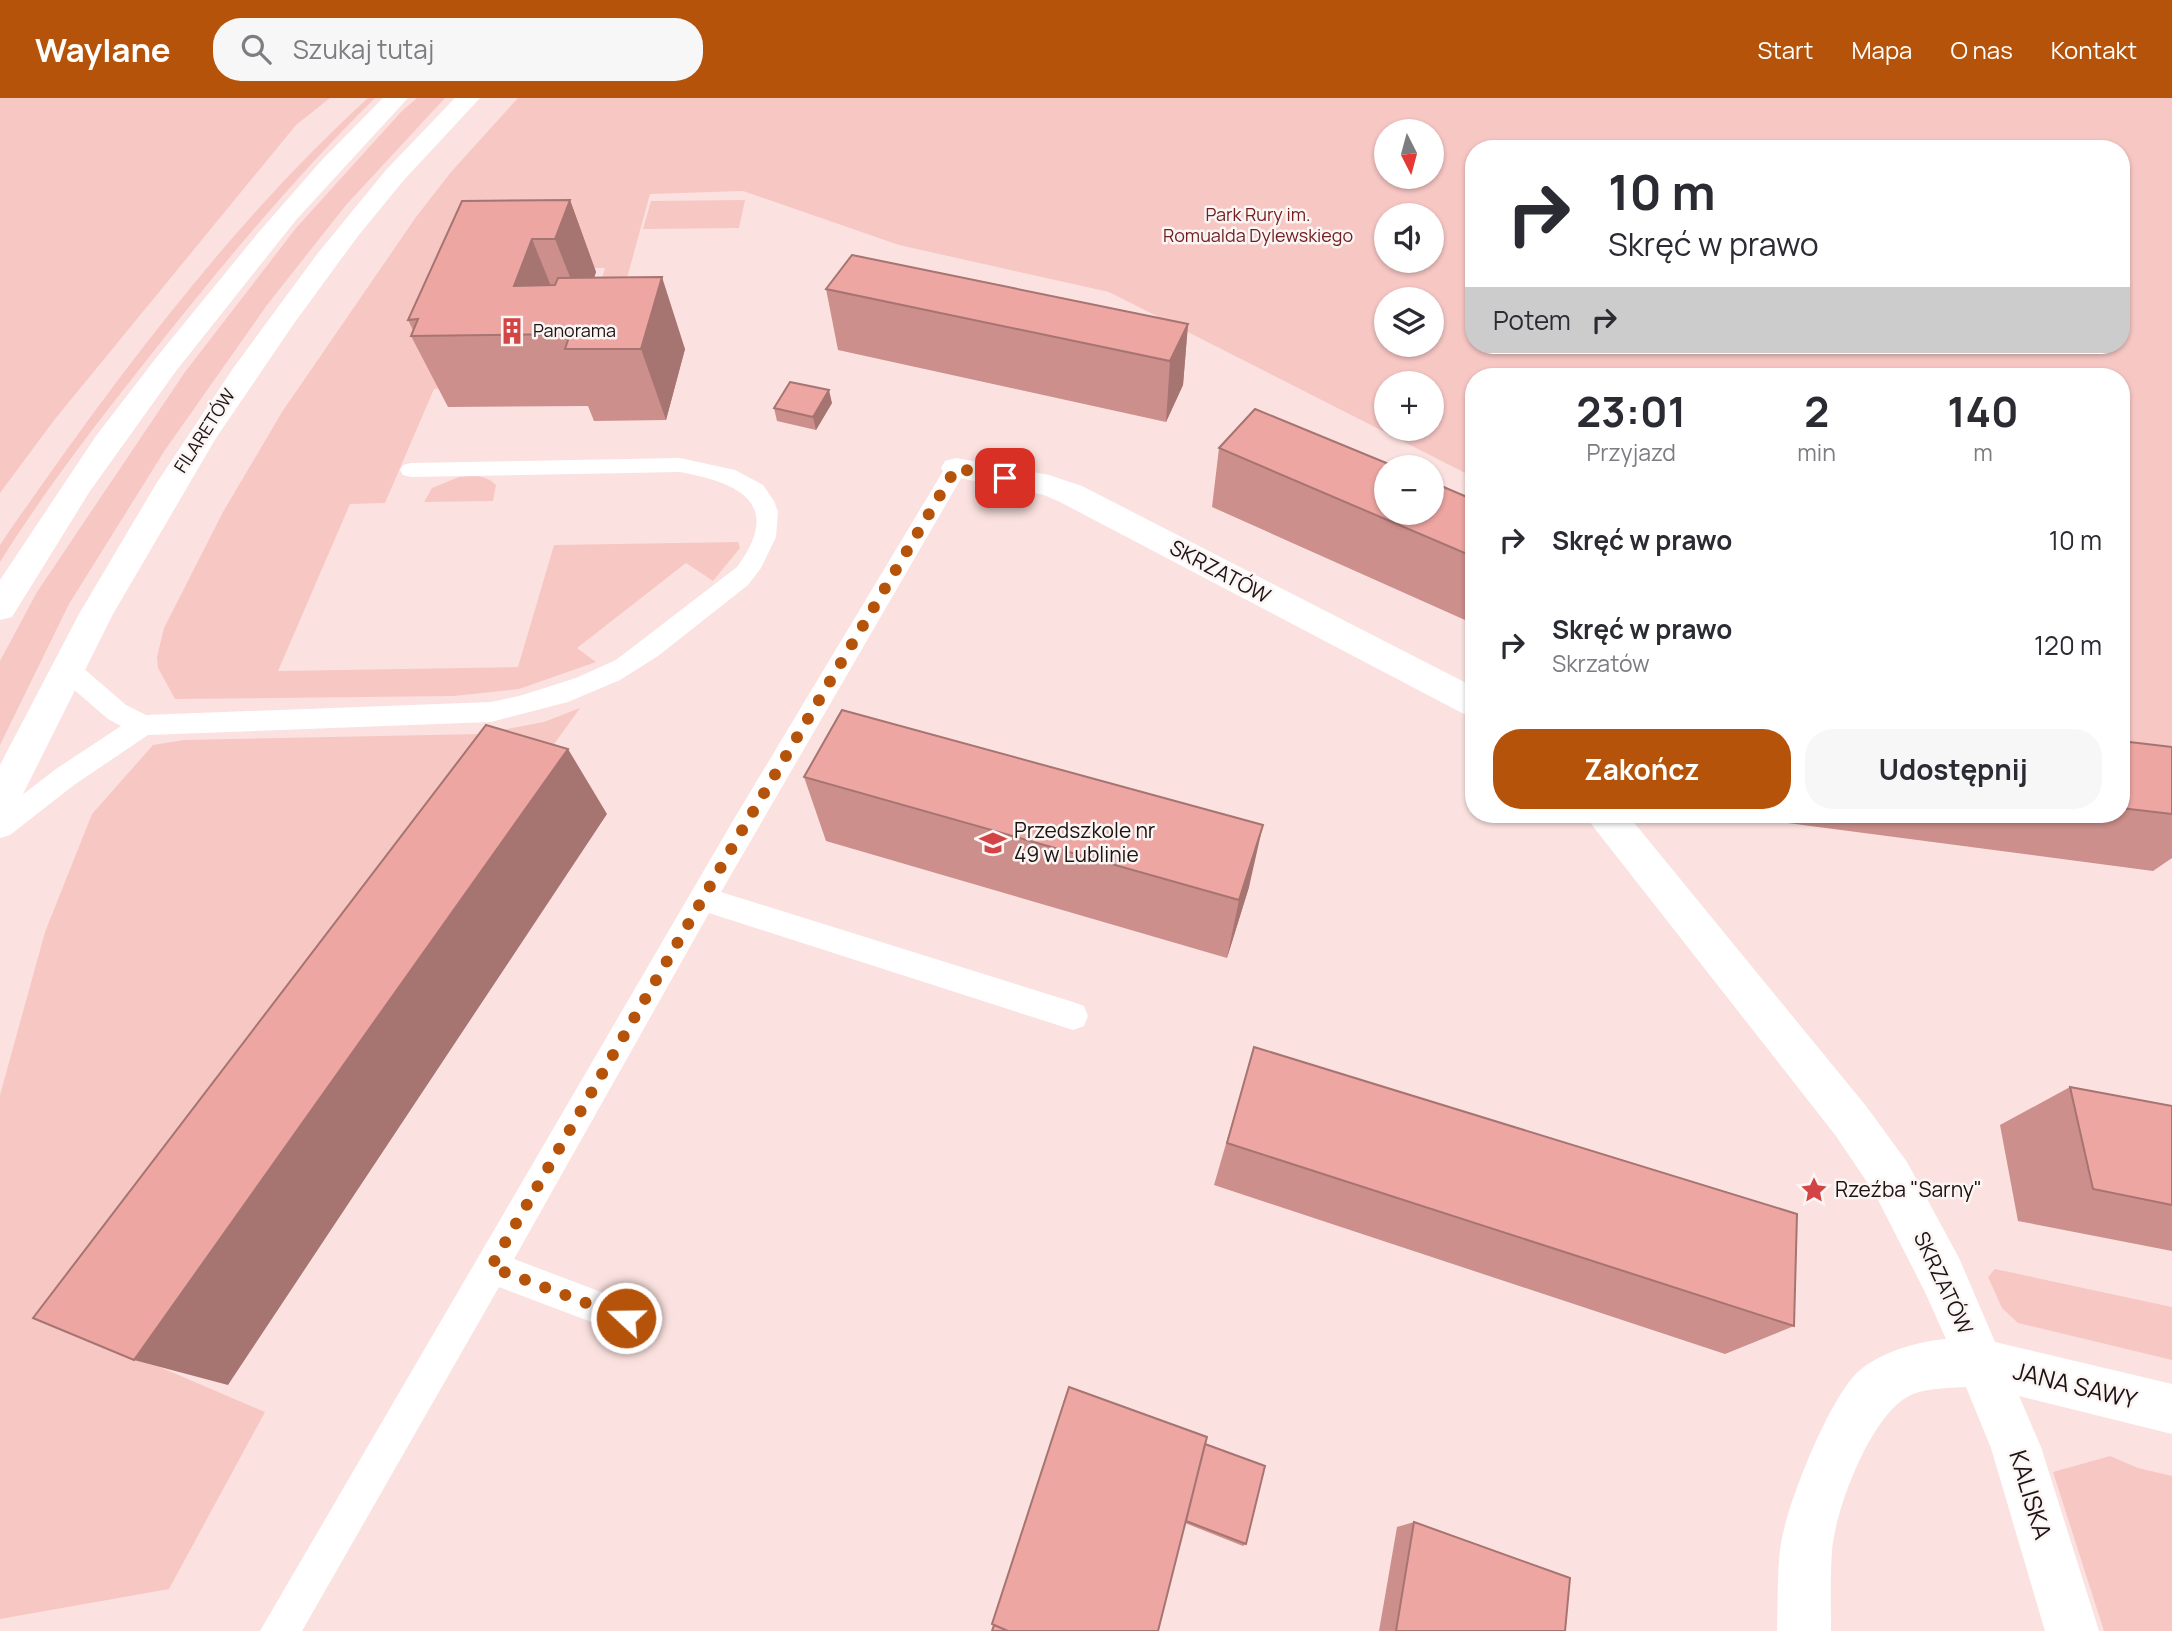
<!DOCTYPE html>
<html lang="pl">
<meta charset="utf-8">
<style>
:root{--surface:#fff;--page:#f7f7f7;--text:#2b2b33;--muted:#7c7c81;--accent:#b45309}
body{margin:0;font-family:Manrope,sans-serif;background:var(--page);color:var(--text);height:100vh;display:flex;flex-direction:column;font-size:26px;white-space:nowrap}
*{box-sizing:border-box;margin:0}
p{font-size:23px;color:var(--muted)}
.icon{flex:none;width:38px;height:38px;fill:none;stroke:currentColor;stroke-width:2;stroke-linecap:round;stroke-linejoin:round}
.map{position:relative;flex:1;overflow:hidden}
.side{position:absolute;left:1465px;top:270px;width:665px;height:455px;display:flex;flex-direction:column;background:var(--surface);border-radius:28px;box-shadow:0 2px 5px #0004}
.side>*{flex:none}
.top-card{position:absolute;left:1465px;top:42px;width:665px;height:214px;border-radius:28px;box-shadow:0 2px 5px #0004;background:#fff;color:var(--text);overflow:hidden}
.needle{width:46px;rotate:174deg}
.tools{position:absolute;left:1374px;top:21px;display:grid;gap:14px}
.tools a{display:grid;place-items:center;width:70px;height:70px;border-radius:50%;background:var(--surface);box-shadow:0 2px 5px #0004;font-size:35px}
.pin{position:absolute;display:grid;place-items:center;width:60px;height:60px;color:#fff;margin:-30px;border-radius:14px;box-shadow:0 4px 10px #0006}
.me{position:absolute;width:77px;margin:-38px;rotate:291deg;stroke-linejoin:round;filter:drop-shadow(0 0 5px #0008)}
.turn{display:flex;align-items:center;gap:24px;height:147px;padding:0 28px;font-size:32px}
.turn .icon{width:91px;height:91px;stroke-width:2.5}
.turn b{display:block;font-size:49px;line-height:60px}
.then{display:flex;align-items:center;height:66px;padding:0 28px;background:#0003;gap:14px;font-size:26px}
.eta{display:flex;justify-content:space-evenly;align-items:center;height:119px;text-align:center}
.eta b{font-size:42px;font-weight:700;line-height:49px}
.button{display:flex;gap:14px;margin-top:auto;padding:14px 28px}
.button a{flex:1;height:80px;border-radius:28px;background:var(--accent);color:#fff;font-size:28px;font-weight:700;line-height:80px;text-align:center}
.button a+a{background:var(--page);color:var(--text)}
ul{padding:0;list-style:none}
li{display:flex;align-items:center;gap:21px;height:105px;padding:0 28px}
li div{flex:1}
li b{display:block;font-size:26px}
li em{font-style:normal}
header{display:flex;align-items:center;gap:42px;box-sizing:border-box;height:98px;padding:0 35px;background:var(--accent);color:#fff}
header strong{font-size:33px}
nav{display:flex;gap:38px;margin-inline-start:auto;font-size:24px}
.search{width:490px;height:63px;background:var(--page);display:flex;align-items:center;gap:18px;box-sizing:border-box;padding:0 24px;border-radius:28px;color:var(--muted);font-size:26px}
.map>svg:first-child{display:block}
.green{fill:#f7c7c4;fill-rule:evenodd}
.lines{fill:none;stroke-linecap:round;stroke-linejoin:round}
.service{fill:#fff;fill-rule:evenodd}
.minor{fill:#fff;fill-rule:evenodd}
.secondary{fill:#fff;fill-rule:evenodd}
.wall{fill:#cc8f8b}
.shaded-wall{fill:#a67471}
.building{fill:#eda6a2;stroke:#a67471;stroke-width:2}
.route{stroke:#b45309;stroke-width:12;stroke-dasharray:0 21.6}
.labels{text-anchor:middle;stroke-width:5;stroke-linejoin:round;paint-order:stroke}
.far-park-label{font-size:18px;fill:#722022;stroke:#fbf5f4}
.far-poi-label{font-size:18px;fill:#1e1313;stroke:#fbf5f4;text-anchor:start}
.far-street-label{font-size:18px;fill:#1e1313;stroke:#fbf5f4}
.street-label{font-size:21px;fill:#1e1313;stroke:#fbf5f4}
.poi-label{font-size:21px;fill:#1e1313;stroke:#fbf5f4;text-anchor:start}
.near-street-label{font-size:24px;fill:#1e1313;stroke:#fbf5f4}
</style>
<header>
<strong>Waylane</strong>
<div class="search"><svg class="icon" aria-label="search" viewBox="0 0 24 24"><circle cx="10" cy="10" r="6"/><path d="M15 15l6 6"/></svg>Szukaj tutaj</div>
<nav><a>Start</a><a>Mapa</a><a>O nas</a><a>Kontakt</a></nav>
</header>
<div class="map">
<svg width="2172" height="1533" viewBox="0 0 2172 1533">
<rect width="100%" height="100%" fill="#fbe2e0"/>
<path class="green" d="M 0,0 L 330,0 L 296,27 L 55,321 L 0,395 Z
M 368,0 L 375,0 C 296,78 226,162 157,249 C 102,318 47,389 0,464 L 0,447 L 10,432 C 116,280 230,126 368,0 Z
M 417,0 L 445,0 L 346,107 L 267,207 L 165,352 L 69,506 L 0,647 L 0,563 L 37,494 L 185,274 L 296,130 L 401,14 Z
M 518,0 L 2172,0 L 2172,687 L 2121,638 L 2121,278 L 1474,278 L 1473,379 L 1109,194 L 899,147 L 743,93 L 650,96 L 618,213 L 592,213 L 605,170 L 493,171 L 442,290 L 434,291 L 385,405 L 350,406 L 278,573 L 518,569 L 554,447 L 738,444 L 740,450 L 713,483 L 686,465 L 577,550 L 596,564 L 519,591 L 454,598 L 175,601 L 158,570 L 157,559 L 164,530 L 223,414 L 282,314 L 416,119 L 451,74 ZM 1386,33 L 1432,33 L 1432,79 L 1386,79 ZM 1474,51 L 2121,51 L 2121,247 L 1474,247 ZM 1386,117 L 1432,117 L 1432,163 L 1386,163 ZM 1386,201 L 1432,201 L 1432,247 L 1386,247 ZM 1386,285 L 1432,285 L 1432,331 L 1386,331 Z
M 745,102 L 739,130 L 643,131 L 651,103 Z
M 459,379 C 472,378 486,376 496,387 L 493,403 L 424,404 L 432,390 Z
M 580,610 L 120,1252 L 265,1314 L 169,1491 L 0,1521 L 0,997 L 45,834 L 92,716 L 153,647 L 184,642 L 480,636 L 544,624 Z
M 1995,1171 L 2172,1209 L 2172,1262 L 2018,1225 L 2002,1210 L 1988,1179 Z
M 2110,1358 L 2138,1370 L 2172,1378 L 2172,1533 L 2104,1533 L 2053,1374 Z"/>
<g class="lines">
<path class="service" d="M 680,360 L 735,372 L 763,387 L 774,403 L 778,414 L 776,439 L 761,470 L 748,487 L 658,558 L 620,582 L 568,604 L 491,624 L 148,637 L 74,687 L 10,737 L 0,740 L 0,714 L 56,671 L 121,628 L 108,621 L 57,577 L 53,570 L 57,563 L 66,560 L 75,563 L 126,607 L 146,617 L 491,604 L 519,598 L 576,580 L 616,562 L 737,469 C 784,405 739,385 680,374 L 411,379 L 403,377 L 400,372 L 403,367 L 411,365 Z
M 956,363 L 964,365 L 967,370 L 721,794 L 1073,904 L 1084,908 L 1088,918 L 1084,928 L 1073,932 L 709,815 L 514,1161 L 638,1208 L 643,1220 L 638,1232 L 626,1237 L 499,1189 L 302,1533 L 260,1533 L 734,721 L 948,365 Z"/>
<path class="minor" d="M 956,360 L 1049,377 L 1082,388 L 1474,589 L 1474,619 L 1462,615 L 1060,404 L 1044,397 L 945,377 L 941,370 L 945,363 Z
M 1586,716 L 1627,716 L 1866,1008 L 1907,1064 L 1959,1160 L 1995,1244 L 2172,1286 L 2172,1336 L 2019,1298 L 2041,1349 L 2099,1533 L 2045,1533 L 1991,1350 L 1966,1289 C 1948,1290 1929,1290 1913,1296 C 1872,1312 1835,1412 1832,1453 C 1830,1479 1831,1506 1831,1533 L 1777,1533 C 1778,1506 1777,1479 1780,1452 C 1784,1412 1830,1297 1860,1272 C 1882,1254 1918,1243 1946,1241 L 1925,1194 L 1875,1096 L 1836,1038 L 1592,727 Z"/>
<path class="secondary" d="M 383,0 L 408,0 L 296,122 L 176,273 L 90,393 L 12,519 L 0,522 L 0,482 L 96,338 L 156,260 L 258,135 L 321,63 Z
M 455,0 L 480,0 L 403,83 L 358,138 L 295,224 L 216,340 L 113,516 L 13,716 L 0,720 L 0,667 L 79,516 L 156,386 L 234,269 L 318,155 L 386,72 Z"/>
</g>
<path class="wall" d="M 570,102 L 596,174 L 594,180 L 685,251 L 666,322 L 594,323 L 588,308 L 448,309 L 411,238 L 413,232 L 408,222 Z
M 826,191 L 1188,226 L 1183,287 L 1166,324 L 838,252 Z
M 832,305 L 816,332 L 777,323 L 774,310 Z
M 1219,350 L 1474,402 L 1474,526 L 1212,409 Z
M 2121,643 L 2172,649 L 2172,760 L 2153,773 L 1720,716 L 2121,716 Z
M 804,679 L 1249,789 L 1227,860 L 826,743 Z
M 1254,949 L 1794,1228 L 1725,1256 L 1214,1087 Z
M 2070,989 L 2172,1008 L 2172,1153 L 2018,1123 L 2000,1027 Z
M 1205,1346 L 1246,1446 L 1243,1448 L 1185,1425 Z
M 1414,1424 L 1565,1533 L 1379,1533 L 1397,1429 Z"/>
<path class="shaded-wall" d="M 570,102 L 596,174 L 583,212 L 555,141 Z
M 532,141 L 561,213 L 514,188 Z
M 662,179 L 685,251 L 666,322 L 641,251 Z
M 1188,226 L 1183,287 L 1166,324 L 1170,263 Z
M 829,292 L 832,305 L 816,332 L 813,319 Z
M 568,651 L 607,716 L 228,1287 L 134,1262 Z
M 1263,727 L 1249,789 L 1227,860 L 1239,802 Z"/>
<path class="building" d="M 570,102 L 555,141 L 532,141 L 514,188 L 555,187 L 558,180 L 662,179 L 641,251 L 565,251 L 570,236 L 411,238 L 418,221 L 408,222 L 462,103 Z
M 852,157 L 1188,226 L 1170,263 L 826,191 Z
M 790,284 L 829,292 L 813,319 L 774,310 Z
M 1255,311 L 1396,369 L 1386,369 L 1386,415 L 1432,415 L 1432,384 L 1474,402 L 1474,459 L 1219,350 Z
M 842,612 L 1263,727 L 1239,802 L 804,679 Z
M 486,627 L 568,651 L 134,1262 L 33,1220 Z
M 2121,643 L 2172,649 L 2172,716 L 2121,710 Z
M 1254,949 L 1797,1116 L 1794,1228 L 1227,1045 Z
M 2070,989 L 2172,1008 L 2172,1107 L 2093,1091 Z
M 1069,1289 L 1207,1339 L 1158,1533 L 1008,1533 L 992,1526 Z
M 1205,1346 L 1265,1368 L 1246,1446 L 1186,1423 Z
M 1414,1424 L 1570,1480 L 1565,1533 L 1396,1533 Z
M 994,1527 L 1008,1533 L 992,1533 Z"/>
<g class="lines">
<path class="route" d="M 626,1220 L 491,1169 L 744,729 L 956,370 L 1005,380"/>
</g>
<defs>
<symbol id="building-bare" viewBox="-9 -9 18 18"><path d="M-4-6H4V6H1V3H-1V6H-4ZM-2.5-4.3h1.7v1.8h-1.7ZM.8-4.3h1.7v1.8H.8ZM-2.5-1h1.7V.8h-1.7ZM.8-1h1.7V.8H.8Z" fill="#d34447" stroke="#fbf5f4" stroke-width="2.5" paint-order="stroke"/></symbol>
<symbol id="school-bare" viewBox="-9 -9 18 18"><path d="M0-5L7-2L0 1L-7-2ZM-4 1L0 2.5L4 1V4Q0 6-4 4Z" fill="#d34447" stroke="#fbf5f4" stroke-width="2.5" paint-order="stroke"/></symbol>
<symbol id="sight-bare" viewBox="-9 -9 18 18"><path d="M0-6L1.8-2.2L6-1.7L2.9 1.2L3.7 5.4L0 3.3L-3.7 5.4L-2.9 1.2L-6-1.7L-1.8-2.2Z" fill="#d34447" stroke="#fbf5f4" stroke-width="2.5" paint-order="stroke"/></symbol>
</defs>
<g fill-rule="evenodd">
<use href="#building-bare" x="493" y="214" width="38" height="38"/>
<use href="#school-bare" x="974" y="726" width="38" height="38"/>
<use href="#sight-bare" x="1795" y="1073" width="38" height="38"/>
</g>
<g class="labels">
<g class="far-park-label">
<text x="1258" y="123">Park Rury im.<tspan x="1258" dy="21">Romualda Dylewskiego</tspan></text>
</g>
<g class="far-poi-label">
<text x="533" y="239">Panorama</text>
</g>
<g class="far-street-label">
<text transform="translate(205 333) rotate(-57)" y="6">FILARETÓW</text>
</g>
<g class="street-label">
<text transform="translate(1220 474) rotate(28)" y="7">SKRZATÓW</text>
<text transform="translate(1943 1185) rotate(65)" y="7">SKRZATÓW</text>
</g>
<g class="poi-label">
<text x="1014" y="740">Przedszkole nr<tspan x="1014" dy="24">49 w Lublinie</tspan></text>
<text x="1835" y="1099">Rzeźba "Sarny"</text>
</g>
<g class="near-street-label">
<text transform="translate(2075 1288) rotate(14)" y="8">JANA SAWY</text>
<text transform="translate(2030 1397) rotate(73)" y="8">KALISKA</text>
</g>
</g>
</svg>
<div class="tools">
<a><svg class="needle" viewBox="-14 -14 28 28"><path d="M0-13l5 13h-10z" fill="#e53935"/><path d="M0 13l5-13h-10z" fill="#7c7c81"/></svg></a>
<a><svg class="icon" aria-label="sound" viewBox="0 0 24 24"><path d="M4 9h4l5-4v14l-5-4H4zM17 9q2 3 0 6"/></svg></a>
<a><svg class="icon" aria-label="layers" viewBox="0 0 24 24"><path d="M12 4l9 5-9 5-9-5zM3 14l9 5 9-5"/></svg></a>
<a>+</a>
<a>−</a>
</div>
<div class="pin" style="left:1005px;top:380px;background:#d93025"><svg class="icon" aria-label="arrive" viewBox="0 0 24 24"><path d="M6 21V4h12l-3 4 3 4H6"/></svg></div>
<svg class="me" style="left:626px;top:1220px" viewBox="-20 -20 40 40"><circle r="17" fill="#b45309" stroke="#fff" stroke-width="3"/><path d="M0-11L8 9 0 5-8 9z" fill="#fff"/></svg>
<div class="top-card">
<div class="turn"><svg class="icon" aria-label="right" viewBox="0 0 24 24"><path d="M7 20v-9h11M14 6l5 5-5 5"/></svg><div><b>10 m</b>Skręć w prawo</div></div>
<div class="then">Potem<svg class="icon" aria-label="right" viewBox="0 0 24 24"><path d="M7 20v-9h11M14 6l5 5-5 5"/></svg></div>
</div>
<section class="side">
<div class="eta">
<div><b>23:01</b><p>Przyjazd</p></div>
<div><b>2</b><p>min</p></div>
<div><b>140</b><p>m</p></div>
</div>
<ul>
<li><svg class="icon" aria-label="right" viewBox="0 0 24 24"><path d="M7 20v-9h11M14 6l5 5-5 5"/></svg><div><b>Skręć w prawo</b></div><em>10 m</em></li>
<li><svg class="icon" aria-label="right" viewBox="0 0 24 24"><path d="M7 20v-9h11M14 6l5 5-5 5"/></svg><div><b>Skręć w prawo</b><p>Skrzatów</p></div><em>120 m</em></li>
</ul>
<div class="button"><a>Zakończ</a><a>Udostępnij</a></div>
</section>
</div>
